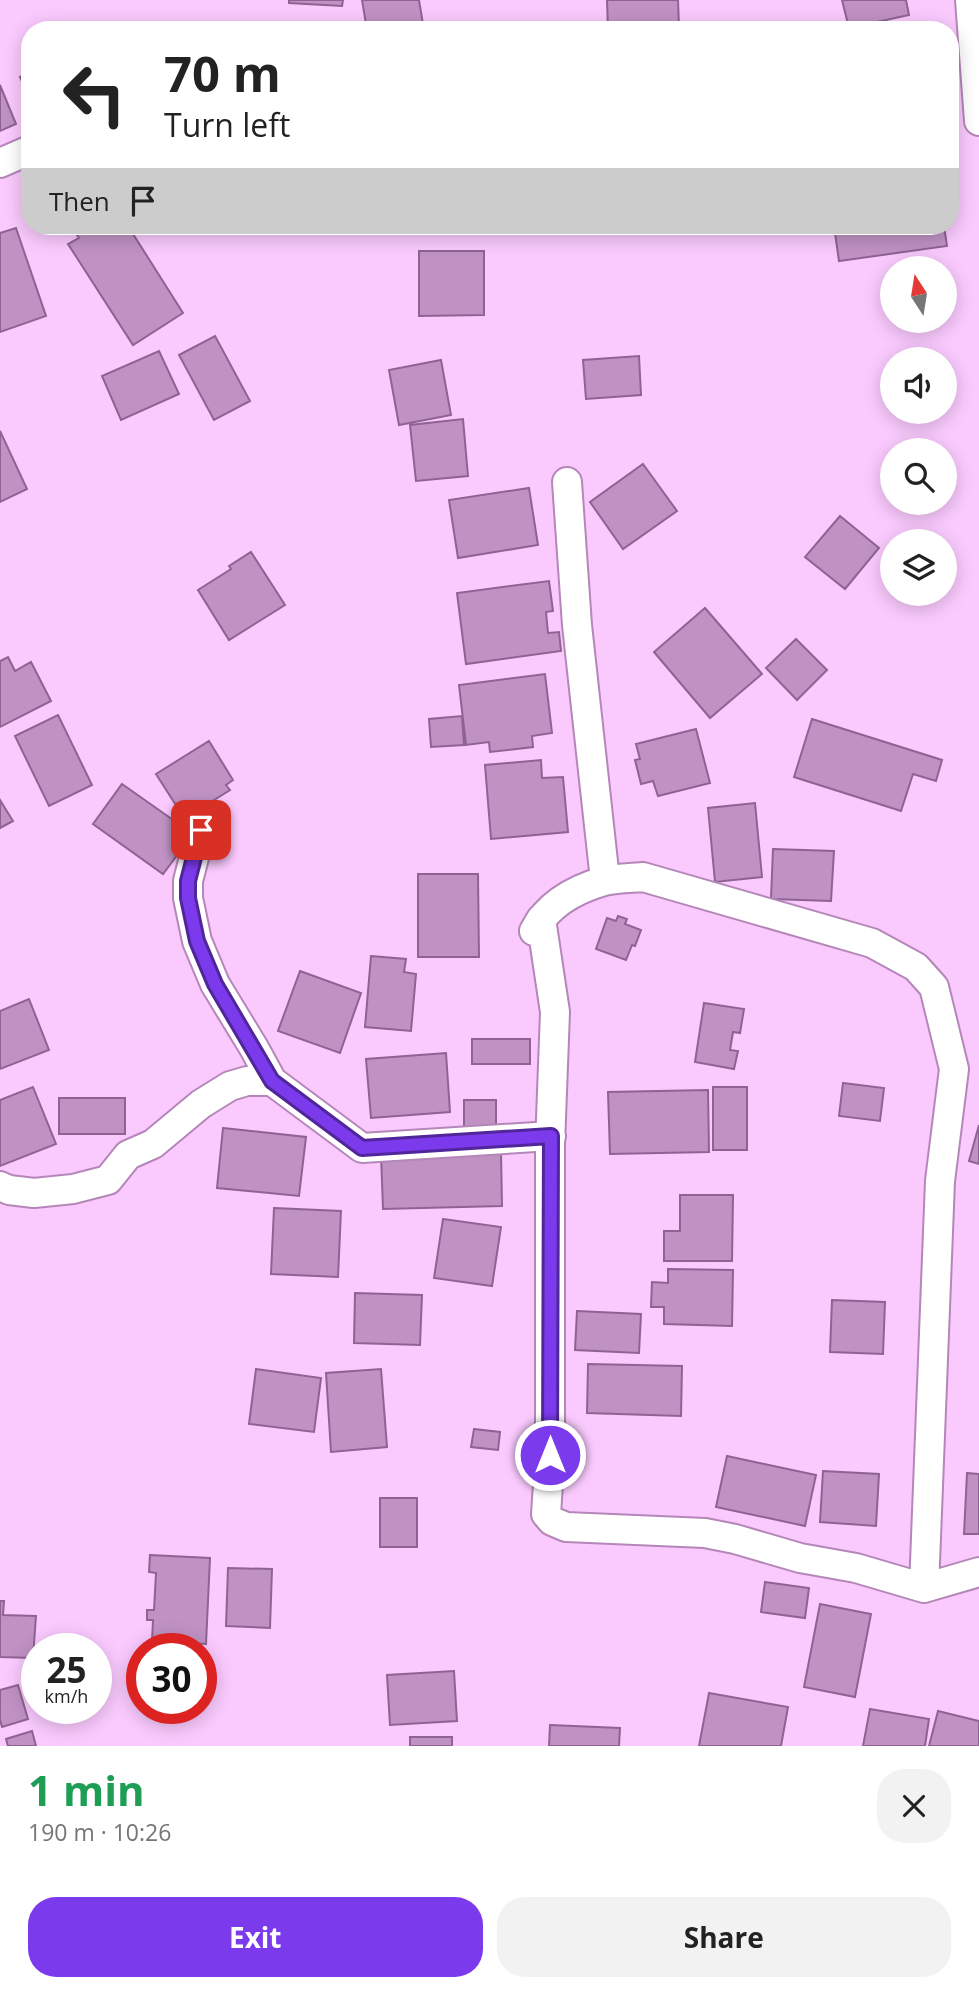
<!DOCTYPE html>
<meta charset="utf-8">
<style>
:root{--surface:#fff;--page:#f2f2f2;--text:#222;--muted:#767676;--accent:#7c3aed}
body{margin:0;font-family:"Open Sans",sans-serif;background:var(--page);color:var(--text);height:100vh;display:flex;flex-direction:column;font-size:26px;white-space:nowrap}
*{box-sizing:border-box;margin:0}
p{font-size:23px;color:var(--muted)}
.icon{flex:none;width:38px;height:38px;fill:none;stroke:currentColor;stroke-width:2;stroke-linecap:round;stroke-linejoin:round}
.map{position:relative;height:1746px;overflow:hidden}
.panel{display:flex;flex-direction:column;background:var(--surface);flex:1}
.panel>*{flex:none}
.banner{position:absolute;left:21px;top:21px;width:938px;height:214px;border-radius:28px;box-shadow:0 4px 18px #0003;background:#fff;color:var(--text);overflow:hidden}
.needle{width:46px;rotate:348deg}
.tools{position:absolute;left:880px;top:256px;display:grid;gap:14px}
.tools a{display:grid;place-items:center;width:77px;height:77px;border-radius:50%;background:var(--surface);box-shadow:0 4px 18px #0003;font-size:35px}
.speed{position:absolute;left:21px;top:1633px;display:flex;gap:14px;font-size:35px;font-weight:700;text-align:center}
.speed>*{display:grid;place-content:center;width:91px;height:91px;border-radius:50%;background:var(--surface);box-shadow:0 4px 18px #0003;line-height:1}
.speed small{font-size:18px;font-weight:400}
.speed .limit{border:10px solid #d22;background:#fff;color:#111}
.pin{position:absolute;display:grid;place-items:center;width:60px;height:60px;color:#fff;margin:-30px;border-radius:14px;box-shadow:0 4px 10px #0006}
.me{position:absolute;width:77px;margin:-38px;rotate:0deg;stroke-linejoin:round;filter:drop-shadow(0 0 5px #0008)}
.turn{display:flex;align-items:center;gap:24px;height:147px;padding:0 28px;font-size:32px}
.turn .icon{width:91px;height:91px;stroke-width:2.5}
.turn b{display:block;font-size:49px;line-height:60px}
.then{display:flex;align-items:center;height:66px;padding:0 28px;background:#0003;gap:14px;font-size:26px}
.round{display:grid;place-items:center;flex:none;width:74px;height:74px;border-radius:28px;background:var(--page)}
.summary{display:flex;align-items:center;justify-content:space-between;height:119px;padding:0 28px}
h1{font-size:42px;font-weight:700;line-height:52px;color:#1e9e55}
.action{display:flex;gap:14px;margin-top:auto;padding:14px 28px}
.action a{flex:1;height:80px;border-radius:28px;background:var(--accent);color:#fff;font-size:28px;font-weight:700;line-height:80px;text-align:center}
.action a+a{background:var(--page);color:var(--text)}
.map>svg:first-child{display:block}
.building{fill:#c092c4;stroke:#8e6392;stroke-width:2}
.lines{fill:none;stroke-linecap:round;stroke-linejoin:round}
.street-casing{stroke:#b487b8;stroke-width:32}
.street{stroke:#fff;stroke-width:28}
.route-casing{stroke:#51269a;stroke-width:18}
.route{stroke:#7c3aed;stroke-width:12}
</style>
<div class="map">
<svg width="979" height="1746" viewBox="0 0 979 1746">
<rect width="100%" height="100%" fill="#facafe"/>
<path class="building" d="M 289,0 L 343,0 L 342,6 L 289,3 Z
M 362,0 L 419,0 L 424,30 L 367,30 Z
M 607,0 L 678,0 L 679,27 L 608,30 Z
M 842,0 L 906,0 L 909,15 L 849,28 Z
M 30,72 L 30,99 L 20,77 Z
M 0,85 L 16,124 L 0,131 Z
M 71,226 L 128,226 L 183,313 L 133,345 L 68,244 L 79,238 Z
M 834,226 L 944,226 L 947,246 L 839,261 Z
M 16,228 L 46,316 L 0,332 L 0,233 Z
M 419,251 L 484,251 L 484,315 L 419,316 Z
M 215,336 L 250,401 L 214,420 L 179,355 Z
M 159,351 L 179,394 L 121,420 L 102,376 Z
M 639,356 L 641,395 L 586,399 L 583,360 Z
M 441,360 L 451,415 L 399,425 L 389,370 Z
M 463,419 L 468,476 L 416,481 L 410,425 Z
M 0,431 L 27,489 L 0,502 Z
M 643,464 L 677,511 L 623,549 L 590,502 Z
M 529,488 L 538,545 L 458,558 L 449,500 Z
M 840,516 L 879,548 L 845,589 L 805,557 Z
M 251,552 L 285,605 L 229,640 L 198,590 L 231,569 L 229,566 Z
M 549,581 L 553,611 L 546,612 L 548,633 L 559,632 L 561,651 L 466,664 L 457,593 Z
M 705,608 L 762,674 L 710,718 L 654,652 Z
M 796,639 L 827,670 L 797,700 L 766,668 Z
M 8,657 L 15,671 L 31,662 L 51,701 L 0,727 L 0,661 Z
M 545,674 L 552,733 L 532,736 L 533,747 L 490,752 L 489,742 L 466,745 L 459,685 Z
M 58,715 L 92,785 L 49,806 L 15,736 Z
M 462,716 L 464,745 L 431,747 L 429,719 Z
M 812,719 L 942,760 L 936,781 L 913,774 L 901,811 L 794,777 Z
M 696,729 L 710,783 L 658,796 L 653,781 L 641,784 L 635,760 L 640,759 L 636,744 Z
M 209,741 L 233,780 L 226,785 L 230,790 L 195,812 L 192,806 L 181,813 L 156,774 Z
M 541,760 L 542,778 L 563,777 L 568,832 L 491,839 L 485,765 Z
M 122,784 L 193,834 L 163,874 L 93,824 Z
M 0,800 L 13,821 L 0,828 Z
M 755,803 L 762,877 L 715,882 L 708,808 Z
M 773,849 L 834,851 L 831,901 L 771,899 Z
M 418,874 L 478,874 L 479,957 L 418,957 Z
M 618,916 L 627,919 L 625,924 L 641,930 L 635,946 L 632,945 L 626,960 L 596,949 L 607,918 L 616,921 Z
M 371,956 L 406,959 L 404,972 L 416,974 L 411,1031 L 365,1027 Z
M 300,971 L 361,993 L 340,1053 L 278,1031 Z
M 29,999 L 49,1050 L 0,1069 L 0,1011 Z
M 704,1003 L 744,1009 L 740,1033 L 733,1032 L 730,1050 L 738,1051 L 734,1069 L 695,1062 Z
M 472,1039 L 530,1039 L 530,1064 L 472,1064 Z
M 446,1053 L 450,1112 L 371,1118 L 366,1059 Z
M 843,1083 L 884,1088 L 880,1121 L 839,1116 Z
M 33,1087 L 56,1144 L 0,1166 L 0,1100 Z
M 713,1087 L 747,1087 L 747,1150 L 713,1150 Z
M 708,1090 L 709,1152 L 610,1154 L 608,1092 Z
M 59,1098 L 125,1098 L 125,1134 L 59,1134 Z
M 464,1100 L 496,1100 L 496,1132 L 464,1131 Z
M 979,1125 L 979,1164 L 969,1161 Z
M 223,1128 L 306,1137 L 299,1196 L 217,1188 Z
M 501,1151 L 502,1206 L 383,1209 L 381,1154 Z
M 680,1195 L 733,1195 L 732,1261 L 664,1261 L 664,1231 L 680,1231 Z
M 274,1208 L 341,1211 L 338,1277 L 271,1274 Z
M 443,1219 L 501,1227 L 492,1286 L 434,1278 Z
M 668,1269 L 733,1270 L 732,1326 L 664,1324 L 664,1307 L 651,1307 L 652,1282 L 668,1283 Z
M 355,1293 L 422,1295 L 420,1345 L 354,1343 Z
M 832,1300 L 885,1302 L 883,1354 L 830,1352 Z
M 577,1311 L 641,1314 L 639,1353 L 575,1350 Z
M 588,1364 L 682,1366 L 681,1416 L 587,1413 Z
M 256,1369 L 321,1378 L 314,1432 L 249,1424 Z
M 381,1369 L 387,1447 L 331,1452 L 326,1373 Z
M 474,1429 L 500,1432 L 498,1450 L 471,1447 Z
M 727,1456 L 816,1475 L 805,1526 L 716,1507 Z
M 823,1471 L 879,1474 L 876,1526 L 820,1522 Z
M 967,1473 L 979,1474 L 979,1534 L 964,1534 Z
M 380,1498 L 417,1498 L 417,1547 L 380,1547 Z
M 150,1555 L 210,1558 L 206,1644 L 152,1641 L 153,1620 L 147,1620 L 147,1610 L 154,1610 L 156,1573 L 149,1572 Z
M 228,1568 L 272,1569 L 270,1628 L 226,1626 Z
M 765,1582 L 809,1588 L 805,1618 L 761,1612 Z
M 0,1601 L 4,1601 L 3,1615 L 36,1616 L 33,1658 L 0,1657 Z
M 820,1604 L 871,1614 L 855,1697 L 804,1687 Z
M 454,1671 L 457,1721 L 390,1725 L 387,1675 Z
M 18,1685 L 28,1719 L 2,1727 L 0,1720 L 0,1690 Z
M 709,1693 L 788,1707 L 781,1746 L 699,1746 Z
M 870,1709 L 929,1719 L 925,1746 L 863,1746 Z
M 938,1711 L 979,1721 L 979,1746 L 929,1746 Z
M 550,1725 L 620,1728 L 619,1746 L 549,1746 Z
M 32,1731 L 36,1746 L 8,1746 L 6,1739 Z
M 410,1737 L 452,1737 L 452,1746 L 410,1746 Z"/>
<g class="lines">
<defs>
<path id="street" d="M 970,0 L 979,121
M 0,163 L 30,150
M 567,482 L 577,625 L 605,880
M 201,830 L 188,881 L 188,898 L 197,941 L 215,984 L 254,1048 L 272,1081 L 362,1148 L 551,1136
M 534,931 L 541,919 L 555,1012 L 550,1145 L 550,1455 L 546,1514 L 552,1521 L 566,1527 L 705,1533 L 735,1539 L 800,1558 L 856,1568 L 924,1588 L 979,1572
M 534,931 C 548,904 576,889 604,881 C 616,878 631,878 643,877 L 872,943 L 916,967 L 934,987 L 954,1069 L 940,1181 L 924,1588
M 0,1186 L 9,1190 L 34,1193 L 73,1189 L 108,1180 L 128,1155 L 153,1144 L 201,1104 L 230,1086 L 247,1081 L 272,1081"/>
</defs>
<use href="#street" class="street-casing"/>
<use href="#street" class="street"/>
</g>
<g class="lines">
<defs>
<path id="route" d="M 201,830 L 188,881 L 188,898 L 197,941 L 215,984 L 272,1081 L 362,1148 L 551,1136 L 550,1455"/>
</defs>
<use href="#route" class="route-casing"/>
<use href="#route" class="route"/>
</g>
</svg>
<div class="tools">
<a><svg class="needle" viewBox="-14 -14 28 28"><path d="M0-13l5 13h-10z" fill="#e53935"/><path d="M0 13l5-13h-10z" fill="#767676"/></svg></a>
<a><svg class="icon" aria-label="sound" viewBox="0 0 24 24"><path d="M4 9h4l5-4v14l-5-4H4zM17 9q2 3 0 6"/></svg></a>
<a><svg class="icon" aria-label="search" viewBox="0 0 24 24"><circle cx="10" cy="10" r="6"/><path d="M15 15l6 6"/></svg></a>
<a><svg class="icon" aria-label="layers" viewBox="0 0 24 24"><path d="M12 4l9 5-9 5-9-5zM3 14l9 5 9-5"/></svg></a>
</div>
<div class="speed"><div>25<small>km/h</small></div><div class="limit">30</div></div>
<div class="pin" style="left:201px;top:830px;background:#d93025"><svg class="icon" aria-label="arrive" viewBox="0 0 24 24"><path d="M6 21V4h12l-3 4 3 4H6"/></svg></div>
<svg class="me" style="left:550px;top:1455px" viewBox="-20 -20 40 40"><circle r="17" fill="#7c3aed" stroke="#fff" stroke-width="3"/><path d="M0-11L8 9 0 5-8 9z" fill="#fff"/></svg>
<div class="banner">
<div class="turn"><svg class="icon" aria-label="left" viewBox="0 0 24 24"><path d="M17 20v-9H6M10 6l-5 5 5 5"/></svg><div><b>70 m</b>Turn left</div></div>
<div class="then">Then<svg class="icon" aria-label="arrive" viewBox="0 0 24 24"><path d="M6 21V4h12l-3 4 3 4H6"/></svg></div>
</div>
</div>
<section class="panel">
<div class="summary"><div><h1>1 min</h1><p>190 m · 10:26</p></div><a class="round"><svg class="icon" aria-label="close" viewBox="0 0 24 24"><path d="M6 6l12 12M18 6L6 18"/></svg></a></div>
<div class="action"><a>Exit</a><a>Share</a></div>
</section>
